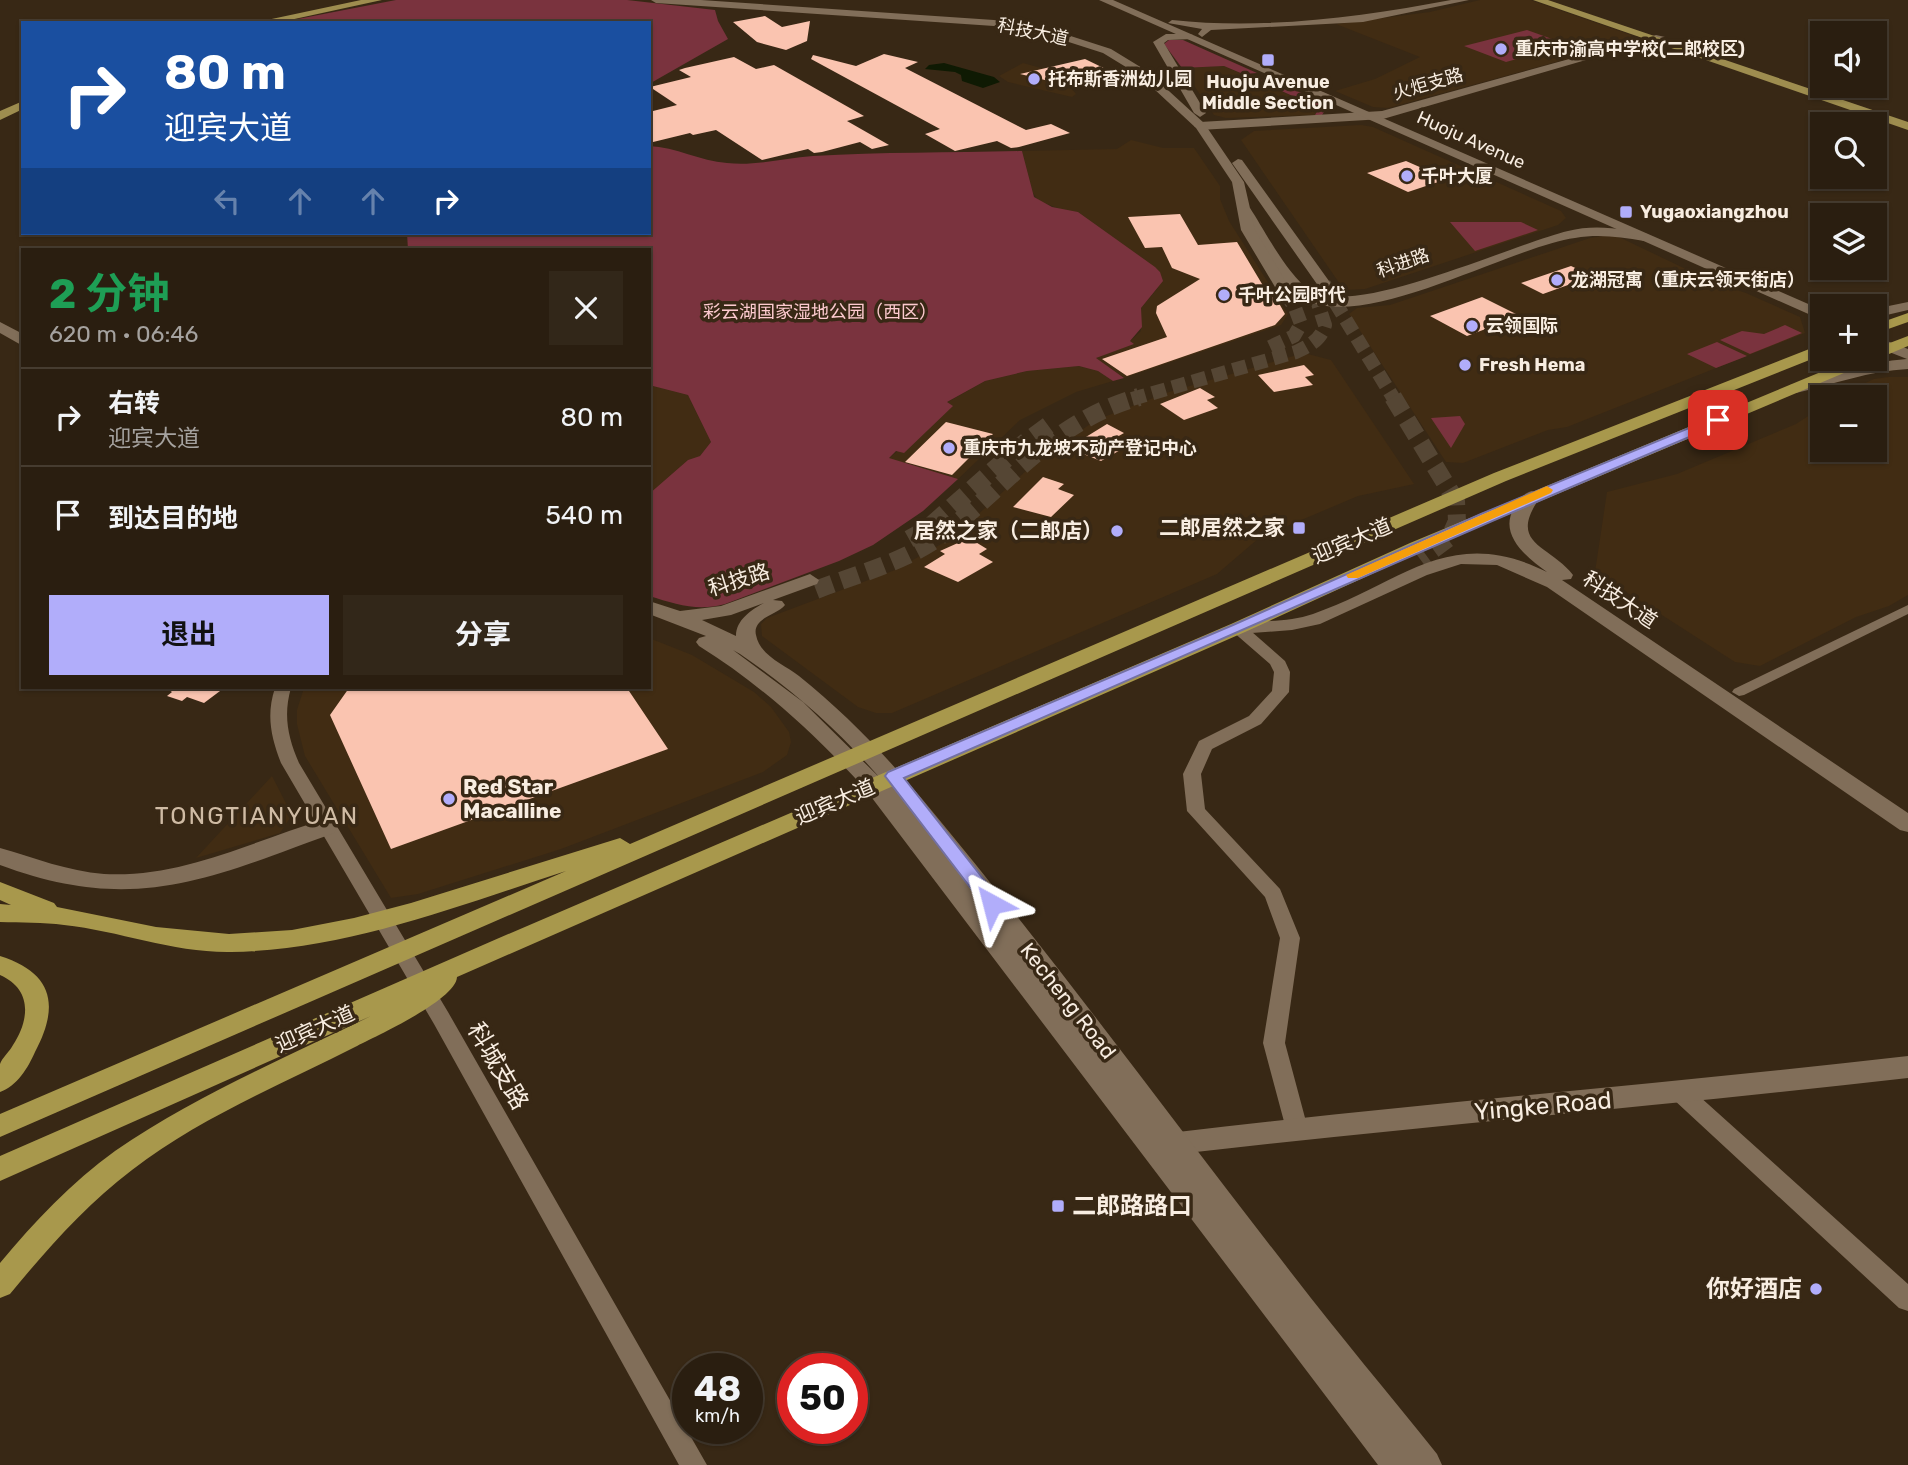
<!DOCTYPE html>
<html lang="zh">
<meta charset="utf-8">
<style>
:root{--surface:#2a1e10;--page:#322719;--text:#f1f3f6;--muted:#a5a29f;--line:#463c30;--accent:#b1adfa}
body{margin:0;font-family:Rubik,"Noto Sans SC",sans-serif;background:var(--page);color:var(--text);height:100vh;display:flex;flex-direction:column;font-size:26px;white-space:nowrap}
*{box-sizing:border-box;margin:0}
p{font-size:23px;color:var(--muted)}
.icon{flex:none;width:38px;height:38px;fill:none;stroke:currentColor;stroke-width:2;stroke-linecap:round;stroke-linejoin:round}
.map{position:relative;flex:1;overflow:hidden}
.details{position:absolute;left:21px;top:248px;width:630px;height:441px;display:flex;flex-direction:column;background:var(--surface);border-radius:0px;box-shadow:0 2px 5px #0004,0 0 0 2px var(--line)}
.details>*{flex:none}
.hud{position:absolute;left:21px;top:21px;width:630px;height:214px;border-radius:0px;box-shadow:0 2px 5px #0004,0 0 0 2px var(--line);background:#1a4fa0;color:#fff;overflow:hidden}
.fabs{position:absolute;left:1810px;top:21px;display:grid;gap:14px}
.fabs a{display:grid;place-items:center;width:77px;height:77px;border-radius:0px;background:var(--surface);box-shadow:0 2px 5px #0004,0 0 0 2px var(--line);font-size:35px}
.speed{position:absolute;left:672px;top:1353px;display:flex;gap:14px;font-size:35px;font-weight:700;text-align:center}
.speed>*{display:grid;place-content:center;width:91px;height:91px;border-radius:50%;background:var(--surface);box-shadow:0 2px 5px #0004,0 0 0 2px var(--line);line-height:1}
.speed small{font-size:18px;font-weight:400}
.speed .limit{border:10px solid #d22;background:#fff;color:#111}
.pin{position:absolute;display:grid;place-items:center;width:60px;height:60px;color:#fff;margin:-30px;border-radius:14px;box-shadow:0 4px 10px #0006}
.me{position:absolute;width:77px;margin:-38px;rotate:322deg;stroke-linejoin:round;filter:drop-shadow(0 0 5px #0008)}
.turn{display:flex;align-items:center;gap:24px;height:147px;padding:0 28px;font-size:32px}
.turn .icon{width:91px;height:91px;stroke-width:2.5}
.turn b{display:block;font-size:49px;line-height:60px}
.lanes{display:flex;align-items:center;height:66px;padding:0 28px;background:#0003;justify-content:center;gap:35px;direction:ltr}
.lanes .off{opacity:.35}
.round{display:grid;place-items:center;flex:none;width:74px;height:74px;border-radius:0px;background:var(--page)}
.overview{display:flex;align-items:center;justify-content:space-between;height:119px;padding:0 28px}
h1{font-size:42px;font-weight:700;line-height:52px;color:#1e9e55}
.button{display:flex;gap:14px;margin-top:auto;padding:14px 28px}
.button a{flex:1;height:80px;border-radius:0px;background:var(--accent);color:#111;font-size:28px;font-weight:700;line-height:80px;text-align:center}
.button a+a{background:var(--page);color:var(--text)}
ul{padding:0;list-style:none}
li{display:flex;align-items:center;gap:21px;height:98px;padding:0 28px;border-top:2px solid var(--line)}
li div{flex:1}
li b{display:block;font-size:26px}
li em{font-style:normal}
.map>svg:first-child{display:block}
.built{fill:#412c13}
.green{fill:#7a333e}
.water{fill:#0f1a03}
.building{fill:#fac4b0}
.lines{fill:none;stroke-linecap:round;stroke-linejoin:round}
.secondary-tunnel-far1{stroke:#554634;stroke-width:14;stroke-dasharray:14 7;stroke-linecap:butt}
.secondary-tunnel{stroke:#554634;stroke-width:18;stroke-dasharray:18 9;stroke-linecap:butt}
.pedestrian{fill:#816e59;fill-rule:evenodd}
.minor{fill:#816e59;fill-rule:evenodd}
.tertiary{fill:#816e59;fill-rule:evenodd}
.secondary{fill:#816e59;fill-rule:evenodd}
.primary{fill:#9e8d4f;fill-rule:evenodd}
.trunk{fill:#a8984c;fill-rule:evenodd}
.route{fill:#b1adfa;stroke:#7370a2;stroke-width:2}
.slow{fill:#f59e0b}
.poi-dot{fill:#b1adfa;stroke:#382815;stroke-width:2.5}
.labels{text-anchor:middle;stroke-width:7;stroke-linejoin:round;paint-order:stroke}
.far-street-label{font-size:18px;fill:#f8ede1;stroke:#382815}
.far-poi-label{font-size:18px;font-weight:bold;fill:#f8ede1;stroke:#382815;text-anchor:start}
.far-park-label{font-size:18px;fill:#fdcacf;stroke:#382815}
.poi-label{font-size:21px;font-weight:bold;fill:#f8ede1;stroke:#382815;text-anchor:end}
.street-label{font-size:21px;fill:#f8ede1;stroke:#382815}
.quarter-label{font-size:24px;letter-spacing:2px;fill:#cfbba4;stroke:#382815}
.near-street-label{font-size:24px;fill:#f8ede1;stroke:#382815}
.near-poi-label{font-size:24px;font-weight:bold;fill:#f8ede1;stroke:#382815;text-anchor:start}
</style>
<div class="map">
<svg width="1908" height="1465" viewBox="0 0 1908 1465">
<rect width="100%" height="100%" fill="#382815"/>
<path class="built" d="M 1480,0 L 1530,0 L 1631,35 L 1633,41 L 1388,108 L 1373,107 L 1335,91 L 1375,79 L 1420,57 L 1336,24 L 1430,12 Z
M 1023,63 L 1059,73 L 1076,94 L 1072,97 L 1008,82 L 999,76 Z
M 1224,66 L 1319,108 L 1315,115 L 1226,118 L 1214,115 L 1182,68 Z
M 1361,125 L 1373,127 L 1561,211 L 1566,218 L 1558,225 L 1365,289 L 1344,290 L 1241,140 L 1254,131 Z
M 1131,140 L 1163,148 L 1194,148 L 1220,186 L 1220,199 L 1229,221 L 1288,314 L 1281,325 L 1124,378 L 1095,358 L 1133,344 L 1130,341 L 1141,331 L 1141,308 L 1158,288 L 1160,272 L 1078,212 L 1060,209 L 1039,201 L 1033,193 L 1022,151 L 1117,149 Z
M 1609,235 L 1621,238 L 1715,283 L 1746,293 L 1800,317 L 1805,333 L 1567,427 L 1548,430 L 1463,463 L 1446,462 L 1349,314 L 1357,308 L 1390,305 L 1590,238 Z
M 1304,353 L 1331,360 L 1414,484 L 1358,496 L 1259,538 L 1217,574 L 892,713 L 876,713 L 858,707 L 762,636 L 761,624 L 767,618 L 895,570 L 952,538 L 1036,462 L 1096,420 L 1169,392 Z
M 1079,366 L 1098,371 L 1113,381 L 1076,392 L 1020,420 L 958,479 L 888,459 L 952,406 L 946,403 L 985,381 L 1027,371 Z
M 1888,377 L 1908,377 L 1908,595 L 1889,606 L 1856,617 L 1760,666 L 1735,662 L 1595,572 L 1607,492 L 1677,474 L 1796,424 L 1822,407 L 1822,450 L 1874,450 L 1874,397 L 1836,397 L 1874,379 Z
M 649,385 L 688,395 L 711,442 L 700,456 L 688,460 L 649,494 Z
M 649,638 L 692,655 L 754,692 L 771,707 L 789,732 L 791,742 L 787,755 L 763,772 L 561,849 L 418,894 L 391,898 L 305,756 L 297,724 L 297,710 L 304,688 L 649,688 Z
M 272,776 L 292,815 L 280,833 L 196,858 Z"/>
<path class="green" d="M 396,0 L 627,0 L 715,10 L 718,21 L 728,39 L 649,84 L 649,23 L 277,23 Z
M 1527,30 L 1569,45 L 1506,62 L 1464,46 Z
M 1169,40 L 1183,40 L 1257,73 L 1243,74 L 1224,66 L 1182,68 L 1164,44 Z
M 1270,79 L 1329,105 L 1322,115 L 1315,115 L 1319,108 L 1257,80 Z
M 649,146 C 676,147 700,161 727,163 C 757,166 784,158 813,156 C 883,152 953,153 1022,151 L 1034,197 L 1052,207 L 1078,212 L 1155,267 L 1160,272 L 1163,281 L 1141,308 L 1142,327 L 1130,341 L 1134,344 L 1096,358 L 1124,378 L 1113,381 L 1098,371 L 1079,366 L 1027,371 L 985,381 L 947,402 L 953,406 L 904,453 L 896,451 L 889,458 L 958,479 L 923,511 L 873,545 L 839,561 L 725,604 C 697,612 676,604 649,596 L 649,494 L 688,460 L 700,456 L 711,442 L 688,395 L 649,385 L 649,250 L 408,250 L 407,233 L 649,233 Z
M 1450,222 L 1521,222 L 1538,230 L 1475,251 Z
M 1785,325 L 1802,333 L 1750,354 L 1720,340 L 1742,331 L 1764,334 Z
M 1717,342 L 1747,356 L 1716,368 L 1687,354 Z
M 1460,416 L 1465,424 L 1451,448 L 1431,418 Z"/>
<path class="water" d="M 944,63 L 994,77 L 1000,82 L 983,88 L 962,81 L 961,75 L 955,72 L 925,69 L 929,65 Z"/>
<path class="building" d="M 765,16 L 782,27 L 810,21 L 807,41 L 786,50 L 757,42 L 733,22 Z
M 884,54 L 918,62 L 905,68 L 1026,130 L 1051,124 L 1070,133 L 1019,147 L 1011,148 L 997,141 L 955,151 L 925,134 L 940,129 L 811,59 L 813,55 L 856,66 Z
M 734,57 L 756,69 L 774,65 L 864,116 L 847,121 L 889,145 L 872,149 L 860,142 L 822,152 L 814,153 L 808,149 L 762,160 L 716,130 L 693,135 L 690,133 L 649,143 L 649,112 L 677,105 L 650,87 L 691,77 L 679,70 L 685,68 Z
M 1085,59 L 1118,75 L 1096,88 L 1056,78 L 1049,81 L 1020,74 Z
M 1406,161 L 1447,179 L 1408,192 L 1367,173 Z
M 1180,214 L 1198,245 L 1237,242 L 1265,289 L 1271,289 L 1285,314 L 1275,325 L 1127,376 L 1102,359 L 1167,337 L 1156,313 L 1157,306 L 1200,279 L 1172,268 L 1162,247 L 1145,248 L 1128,217 Z
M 1571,266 L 1593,276 L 1543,294 L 1521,283 Z
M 1482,297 L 1520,316 L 1467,336 L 1430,316 Z
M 1304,365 L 1314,375 L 1305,377 L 1313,385 L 1274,392 L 1258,375 Z
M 1200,388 L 1215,397 L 1207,400 L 1218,408 L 1184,420 L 1160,404 Z
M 946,422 L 993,434 L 952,475 L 905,462 Z
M 1107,424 L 1124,433 L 1117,437 L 1131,444 L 1101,461 L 1068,448 Z
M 1043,477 L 1064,484 L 1058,489 L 1074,495 L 1051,517 L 1013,507 Z
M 969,538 L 987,549 L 979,554 L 993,562 L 958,582 L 924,567 L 945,554 L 940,551 Z
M 166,688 L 224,688 L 204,703 L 187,697 L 182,701 L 167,696 L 172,692 Z
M 349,688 L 627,688 L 668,749 L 391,849 L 330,715 Z"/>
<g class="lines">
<path class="secondary-tunnel-far1" d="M 1324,284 L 1394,399
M 1270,347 L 1294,336 L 1301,324 L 1295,308 L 1282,287
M 1132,399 L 1296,352 C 1309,346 1321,340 1325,325 L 1312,285"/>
<path class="secondary-tunnel" d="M 1393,397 L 1456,501 L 1457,521 L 1450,537 L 1420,559
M 909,539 L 927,529 L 1023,444 L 1049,425
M 816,590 C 857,574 908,561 943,534 C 1010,483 1053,421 1139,397"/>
<path class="pedestrian" d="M 1908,605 L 1908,614 L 1744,695 L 1739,696 L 1732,692 L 1734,689 Z"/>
<path class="minor" d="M 1451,0 L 1469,0 L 1363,22 L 1211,30 L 1202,37 L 1198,34 L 1202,29 L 1168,23 L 1172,20 C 1265,30 1360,17 1451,0 Z
M 1238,623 L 1244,625 L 1285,661 L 1290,672 L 1289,692 L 1261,724 L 1212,749 L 1201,774 L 1205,809 L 1280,889 L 1300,938 L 1285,1043 L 1308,1129 L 1305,1136 L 1297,1138 L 1289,1136 L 1286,1129 L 1263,1043 L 1280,938 L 1265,897 L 1187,811 L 1183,774 L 1199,741 L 1249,716 L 1272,691 L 1274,672 L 1270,664 L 1232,631 L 1230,628 L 1232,625 Z
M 275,688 L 291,688 C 283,715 288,738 299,763 L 448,1012 L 707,1465 L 679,1465 L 434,1024 L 281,763 C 271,737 266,715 275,688 Z
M 1681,1084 L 1689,1087 L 1908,1284 L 1908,1311 L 1899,1308 L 1673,1099 L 1670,1093 L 1673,1087 Z"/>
<path class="tertiary" d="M 1189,34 L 1193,35 L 1193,39 L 1168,40 L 1164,43 L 1206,113 L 1200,117 L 1194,113 L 1153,42 L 1166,34 Z
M 1656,35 L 1665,37 L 1383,119 L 1200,130 L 1194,126 L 1200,122 L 1382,111 Z
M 1245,207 L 1250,208 C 1265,231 1290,280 1313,292 C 1360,316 1513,244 1568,231 C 1587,226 1607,227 1626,230 C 1635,231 1645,231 1651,237 L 1644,241 C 1620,237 1599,234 1575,238 C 1508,247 1360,336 1300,297 C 1276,281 1255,236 1238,211 Z
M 1908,1056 L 1908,1078 C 1665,1106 1421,1126 1178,1154 L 1168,1151 L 1164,1143 L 1168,1135 L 1178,1132 C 1421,1103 1665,1084 1908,1056 Z"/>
<path class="secondary" d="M 651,0 L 701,0 L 994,20 L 1052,30 L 1111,49 L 1147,71 L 1204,123 L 1244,182 L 1255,230 L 1289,287 L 1282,291 L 1275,287 L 1241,230 L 1232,182 L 1196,128 L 1139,75 L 1103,53 L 1050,36 L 994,26 L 656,3 Z
M 1099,0 L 1113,0 L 1822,310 L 1822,320 Z
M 1238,159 L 1242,160 L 1329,281 L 1331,284 L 1329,287 L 1319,287 L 1232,163 Z
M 1908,302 L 1908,310 L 1874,318 L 1874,309 Z
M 0,322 L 23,334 L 23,346 L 0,333 Z
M 1874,336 L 1908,349 L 1908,369 C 1869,371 1834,384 1796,393 L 1788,388 L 1790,385 C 1830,375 1866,362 1907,359 L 1874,346 Z
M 1532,491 L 1541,496 C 1506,545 1549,544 1573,575 L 1571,579 L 1562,580 L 1908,813 L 1908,832 L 1900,830 L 1547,587 L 1497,565 L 1461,564 L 1427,575 L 1320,624 L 1292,630 L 1238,634 L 1228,628 L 1238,622 C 1263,621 1290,622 1313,614 C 1401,584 1449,523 1547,572 C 1526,557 1496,533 1516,505 C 1521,498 1524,493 1532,491 Z
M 810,574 L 819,580 L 817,584 L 773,600 L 782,601 L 785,605 C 777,615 752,618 756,635 C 760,656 784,664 799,676 C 849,716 892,762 932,811 C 1057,962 1173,1121 1293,1275 C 1340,1336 1389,1394 1437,1454 L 1442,1465 L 1378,1465 L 866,790 C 816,735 763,686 699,646 L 696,642 L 699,638 L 706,636 L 649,614 L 649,601 L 680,611 L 721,606 ZM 764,603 C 751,610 736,620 736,636 L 702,620 L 731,615 ZM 733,650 L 740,654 C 793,690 838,730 880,778 L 803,702 Z
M 326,819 L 334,821 L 337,827 L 334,833 C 208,879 134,915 0,865 L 0,848 C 35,858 67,871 104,874 C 183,878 252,841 326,819 Z"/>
<path class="primary" d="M 361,0 L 382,0 L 276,23 L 253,23 Z
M 1533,0 L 1548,0 L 1908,122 L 1908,130 Z
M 23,101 L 23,109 L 0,120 L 0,111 Z"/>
<path class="trunk" d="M 1908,313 L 1908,322 L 1874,334 L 1874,325 Z
M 1908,336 L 1908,346 L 1422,551 L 1245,632 L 457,977 C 456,1000 376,1036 355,1047 C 280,1085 199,1118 132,1170 C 86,1205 47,1249 10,1294 L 0,1298 L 0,1263 C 34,1222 72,1182 115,1151 C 194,1096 285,1058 371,1016 L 0,1181 L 0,1156 L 499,938 L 1231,624 L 1410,543 L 1852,359 L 1874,359 L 1874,349 Z
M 1822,344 L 1822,355 L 1506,481 L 0,1137 L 0,1114 L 566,871 C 457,906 347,950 231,952 C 174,953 120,931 64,925 C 43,922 21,923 0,922 L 0,904 L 11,905 L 0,900 L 0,882 L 54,903 L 57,907 L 156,927 L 229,934 L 292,930 L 354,918 L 411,903 L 620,838 L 630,844 L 1494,473 Z
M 0,956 C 53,973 60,1005 35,1052 C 28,1068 17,1086 0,1092 C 0,1084 0,1071 0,1064 C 2,1058 10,1051 13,1045 C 30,1019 32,989 0,975 Z"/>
</g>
<path class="route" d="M 1718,416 L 1723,417 L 1723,423 C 1448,537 1177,660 904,778 L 999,899 L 1001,904 L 999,908 L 986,908 L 885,776 L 888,772 L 1233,625 L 1481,514 Z"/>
<path class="slow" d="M 1547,486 L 1553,490 L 1551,493 L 1358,578 L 1348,578 L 1346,575 Z"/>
<g class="poi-dot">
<circle cx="1501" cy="49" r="7"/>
<rect x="1261" y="53" width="14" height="14" rx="3.5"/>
<circle cx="1034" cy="79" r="7"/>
<circle cx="1407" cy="176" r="7"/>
<rect x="1619" y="205" width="14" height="14" rx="3.5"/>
<circle cx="1557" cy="280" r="7"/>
<circle cx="1224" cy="295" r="7"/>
<circle cx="1472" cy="326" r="7"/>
<circle cx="1465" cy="365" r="7"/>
<circle cx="949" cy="448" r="7"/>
<rect x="1292" y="521" width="14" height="14" rx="3.5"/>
<circle cx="1117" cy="531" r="7"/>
<circle cx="449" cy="799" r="7"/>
<rect x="1051" y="1199" width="14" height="14" rx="3.5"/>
<circle cx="1816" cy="1289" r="7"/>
</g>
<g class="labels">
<g class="far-street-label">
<text transform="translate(1033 32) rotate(12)" y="6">科技大道</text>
<text transform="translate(1428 84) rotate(-16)" y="6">火炬支路</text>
<text transform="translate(1471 140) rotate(24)" y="6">Huoju Avenue</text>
<text transform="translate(1403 263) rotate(-19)" y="6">科进路</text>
</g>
<g class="far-poi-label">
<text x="1515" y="55">重庆市渝高中学校(二郎校区)</text>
<text x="1048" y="85">托布斯香洲幼儿园</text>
<text x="1268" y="88" text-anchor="middle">Huoju Avenue<tspan x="1268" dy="21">Middle Section</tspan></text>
<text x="1421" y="182">千叶大厦</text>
<text x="1640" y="218">Yugaoxiangzhou</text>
<text x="1571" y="286">龙湖冠寓（重庆云领天街店）</text>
<text x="1238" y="301">千叶公园时代</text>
<text x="1486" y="332">云领国际</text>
<text x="1479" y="371">Fresh Hema</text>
<text x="963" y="454">重庆市九龙坡不动产登记中心</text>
</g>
<g class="far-park-label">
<text x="820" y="318">彩云湖国家湿地公园（西区）</text>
</g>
<g class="poi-label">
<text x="1285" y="535">二郎居然之家</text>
<text x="1103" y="538">居然之家（二郎店）</text>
<text x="463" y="794" text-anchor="start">Red Star<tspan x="463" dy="24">Macalline</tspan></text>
</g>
<g class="street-label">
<text transform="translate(1352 541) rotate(-23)" y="7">迎宾大道</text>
<text transform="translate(739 580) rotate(-17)" y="7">科技路</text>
<text transform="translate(1620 600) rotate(34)" y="7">科技大道</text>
<text transform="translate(835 802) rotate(-23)" y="7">迎宾大道</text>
<text transform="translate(1068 1001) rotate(52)" y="7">Kecheng Road</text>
<text transform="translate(315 1029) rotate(-24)" y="7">迎宾大道</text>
</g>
<g class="quarter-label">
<text x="257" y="824">TONGTIANYUAN</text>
</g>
<g class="near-street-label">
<text transform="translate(498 1066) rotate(60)" y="8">科城支路</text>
<text transform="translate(1543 1106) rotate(-5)" y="8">Yingke Road</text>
</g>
<g class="near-poi-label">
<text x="1072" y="1214">二郎路路口</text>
<text x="1802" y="1297" text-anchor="end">你好酒店</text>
</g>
</g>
</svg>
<div class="fabs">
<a><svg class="icon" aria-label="sound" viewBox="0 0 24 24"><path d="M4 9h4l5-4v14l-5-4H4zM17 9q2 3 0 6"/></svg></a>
<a><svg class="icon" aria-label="search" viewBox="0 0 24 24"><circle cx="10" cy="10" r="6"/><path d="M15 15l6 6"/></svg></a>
<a><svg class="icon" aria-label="layers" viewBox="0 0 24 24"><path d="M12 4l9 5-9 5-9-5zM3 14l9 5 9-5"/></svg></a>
<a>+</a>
<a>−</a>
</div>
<div class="speed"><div>48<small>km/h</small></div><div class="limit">50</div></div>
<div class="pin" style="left:1718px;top:420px;background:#d93025"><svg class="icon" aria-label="arrive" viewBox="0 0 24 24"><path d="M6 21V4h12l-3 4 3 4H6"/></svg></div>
<svg class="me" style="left:992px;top:904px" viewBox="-20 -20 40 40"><path d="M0-17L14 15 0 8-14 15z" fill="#b1adfa" stroke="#fff" stroke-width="4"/></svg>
<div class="hud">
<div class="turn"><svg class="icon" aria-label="right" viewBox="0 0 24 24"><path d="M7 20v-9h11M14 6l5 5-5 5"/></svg><div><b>80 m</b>迎宾大道</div></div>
<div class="lanes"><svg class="icon off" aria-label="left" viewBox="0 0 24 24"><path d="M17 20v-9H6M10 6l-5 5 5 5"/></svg><svg class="icon off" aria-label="ahead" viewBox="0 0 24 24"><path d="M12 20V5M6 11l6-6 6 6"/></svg><svg class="icon off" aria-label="ahead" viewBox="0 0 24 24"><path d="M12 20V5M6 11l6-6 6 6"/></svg><svg class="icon" aria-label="right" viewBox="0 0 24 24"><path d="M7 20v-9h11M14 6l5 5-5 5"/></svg></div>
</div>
<section class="details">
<div class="overview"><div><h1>2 分钟</h1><p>620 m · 06:46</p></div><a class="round"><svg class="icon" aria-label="close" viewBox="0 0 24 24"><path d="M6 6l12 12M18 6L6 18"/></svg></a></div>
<ul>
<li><svg class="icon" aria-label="right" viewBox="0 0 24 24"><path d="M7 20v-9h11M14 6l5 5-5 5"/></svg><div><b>右转</b><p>迎宾大道</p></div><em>80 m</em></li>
<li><svg class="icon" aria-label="arrive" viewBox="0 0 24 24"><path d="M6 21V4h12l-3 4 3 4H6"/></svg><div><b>到达目的地</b></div><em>540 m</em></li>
</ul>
<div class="button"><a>退出</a><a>分享</a></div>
</section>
</div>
